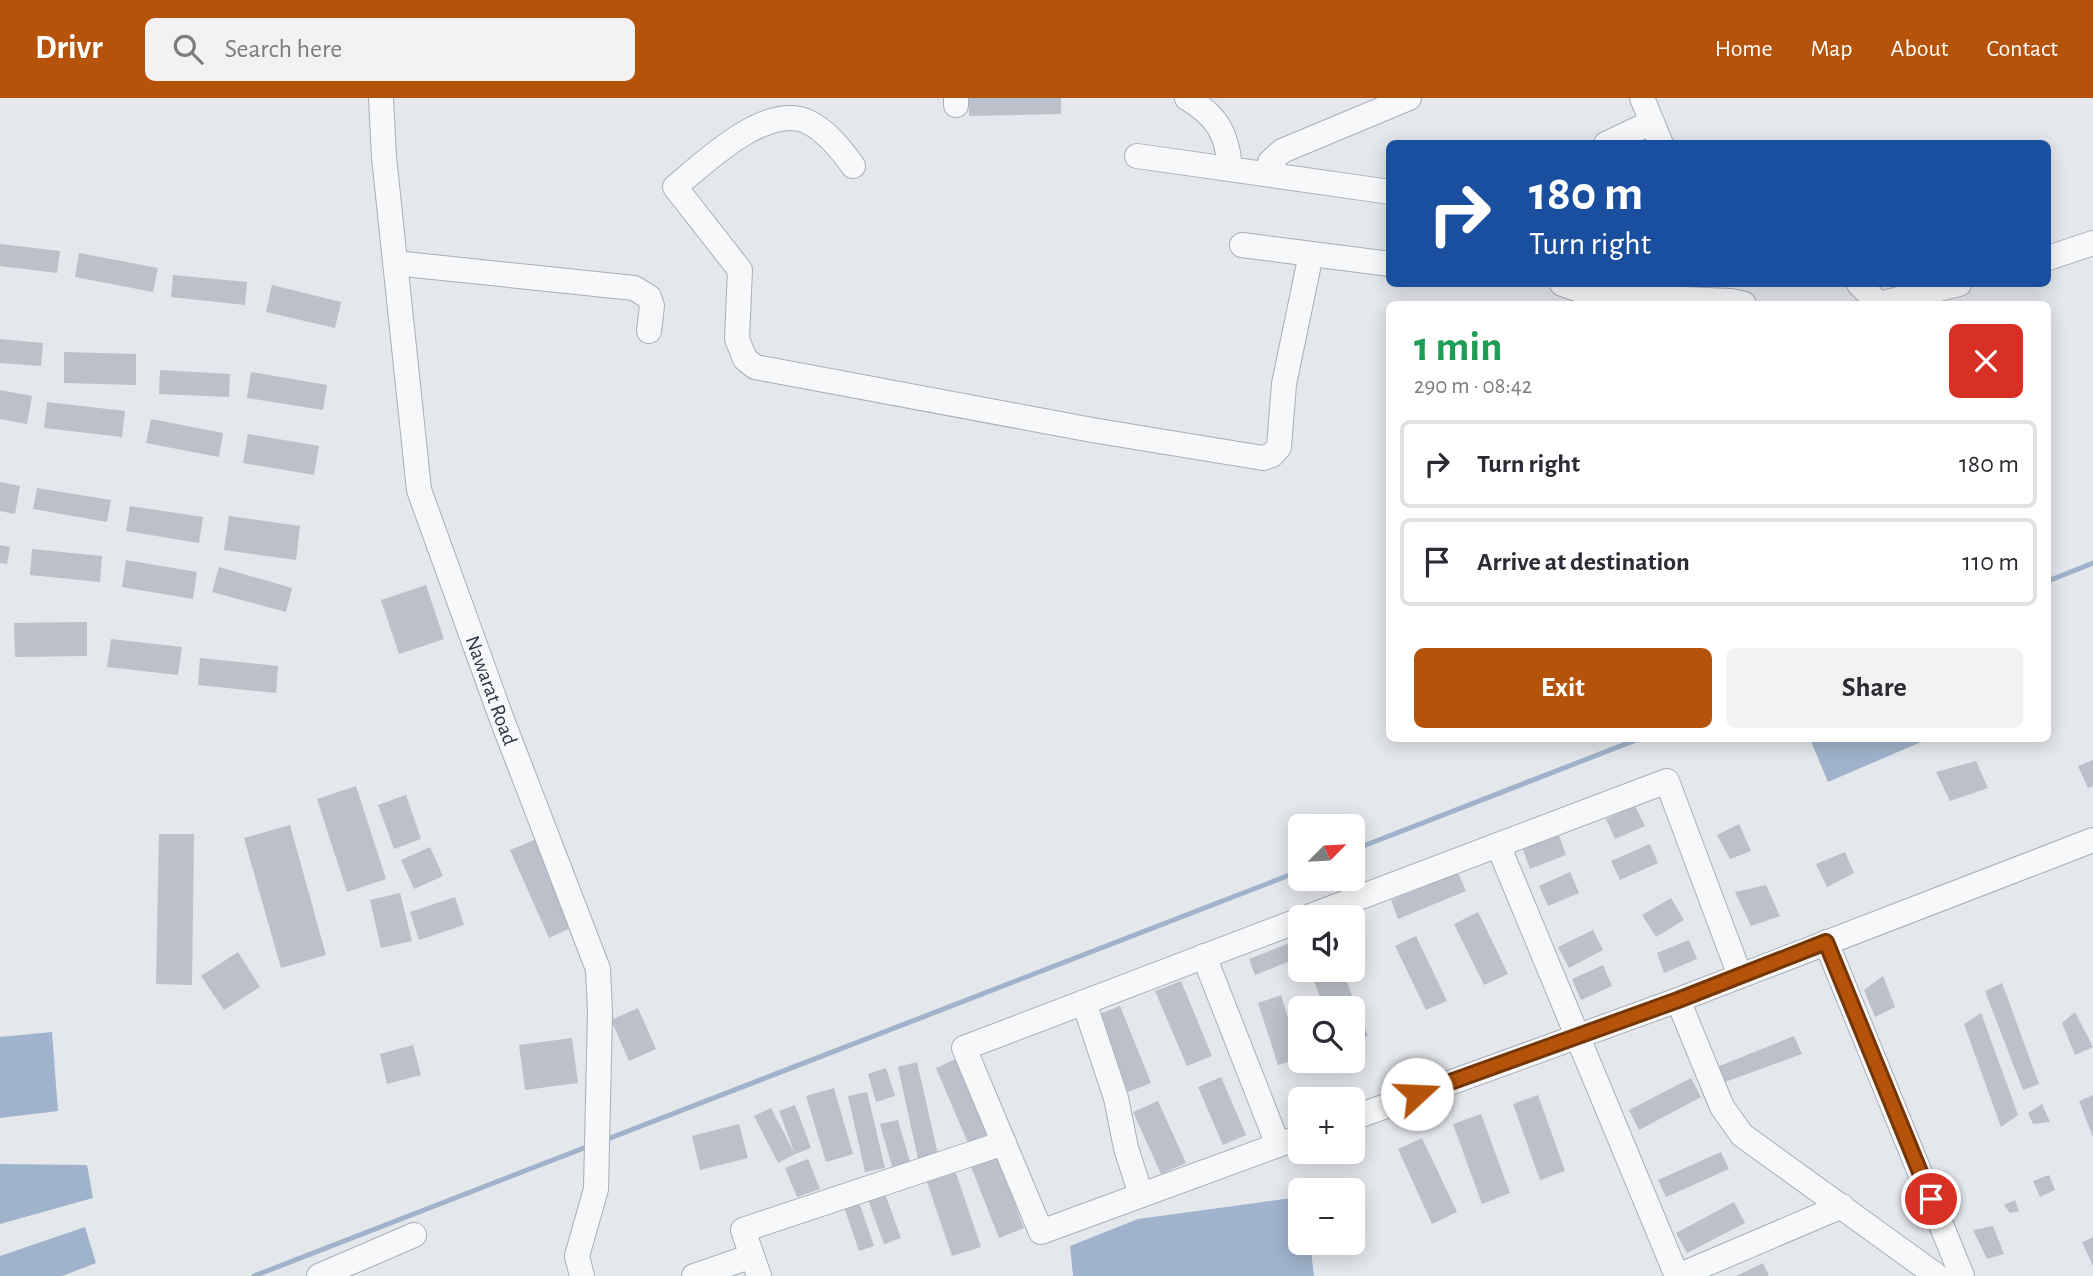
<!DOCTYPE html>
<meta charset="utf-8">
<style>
:root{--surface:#fff;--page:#f2f2f3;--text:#2b2b33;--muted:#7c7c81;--line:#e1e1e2;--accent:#b45309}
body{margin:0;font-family:"Alegreya Sans",sans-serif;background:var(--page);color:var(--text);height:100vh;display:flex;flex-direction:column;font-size:26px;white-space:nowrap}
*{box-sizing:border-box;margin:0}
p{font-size:23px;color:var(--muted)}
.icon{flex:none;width:38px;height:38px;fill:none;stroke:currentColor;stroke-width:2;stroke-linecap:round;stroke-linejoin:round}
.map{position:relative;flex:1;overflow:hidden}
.details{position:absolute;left:1386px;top:203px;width:665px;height:441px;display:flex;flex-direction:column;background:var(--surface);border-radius:10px;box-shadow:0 4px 18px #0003}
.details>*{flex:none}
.banner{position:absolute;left:1386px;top:42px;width:665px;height:147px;border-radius:10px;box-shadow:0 4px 18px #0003;background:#1a4fa0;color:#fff;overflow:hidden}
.needle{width:46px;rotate:66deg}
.controls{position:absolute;left:1288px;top:716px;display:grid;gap:14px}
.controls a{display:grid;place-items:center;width:77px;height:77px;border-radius:10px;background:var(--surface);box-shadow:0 4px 18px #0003;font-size:35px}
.pin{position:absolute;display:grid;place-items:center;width:60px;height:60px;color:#fff;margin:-30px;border:4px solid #fff;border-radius:50%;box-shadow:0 2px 7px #0007}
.me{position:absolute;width:77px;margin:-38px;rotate:70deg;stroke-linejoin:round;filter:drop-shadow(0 0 5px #0008)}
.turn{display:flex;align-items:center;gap:24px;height:147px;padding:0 28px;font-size:32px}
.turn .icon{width:91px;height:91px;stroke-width:2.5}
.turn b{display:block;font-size:49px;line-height:60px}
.round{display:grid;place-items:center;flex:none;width:74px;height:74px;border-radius:10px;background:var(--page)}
.overview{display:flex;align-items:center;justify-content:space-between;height:119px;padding:0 28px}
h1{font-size:42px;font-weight:700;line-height:52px;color:#1e9e55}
.cta{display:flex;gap:14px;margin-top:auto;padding:14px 28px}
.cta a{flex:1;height:80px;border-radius:10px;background:var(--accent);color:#fff;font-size:28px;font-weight:700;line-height:80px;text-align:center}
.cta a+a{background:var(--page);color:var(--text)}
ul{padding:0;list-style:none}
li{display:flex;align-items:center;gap:21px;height:88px;margin:0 14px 10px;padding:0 14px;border:4px solid var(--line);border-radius:10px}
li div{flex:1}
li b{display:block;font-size:26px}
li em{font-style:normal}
header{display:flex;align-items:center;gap:42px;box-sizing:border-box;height:98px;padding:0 35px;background:var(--accent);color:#fff}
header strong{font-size:33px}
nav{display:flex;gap:38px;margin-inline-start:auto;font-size:24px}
.search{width:490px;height:63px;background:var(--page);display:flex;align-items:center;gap:18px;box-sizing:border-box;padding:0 24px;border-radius:10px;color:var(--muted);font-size:26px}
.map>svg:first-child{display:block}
.water{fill:#9fb4cc}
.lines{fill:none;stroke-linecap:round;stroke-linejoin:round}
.stream{stroke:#9fb4cc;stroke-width:5}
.building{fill:#bbc0ca}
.minor-casing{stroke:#a9aeb7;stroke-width:26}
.minor{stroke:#f7f8fa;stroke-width:24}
.route-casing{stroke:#753606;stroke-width:18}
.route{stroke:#b45309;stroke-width:12}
.labels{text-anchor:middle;stroke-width:7;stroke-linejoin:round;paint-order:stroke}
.street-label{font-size:21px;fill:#2b3445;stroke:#f4f6f9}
</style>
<header>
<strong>Drivr</strong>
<div class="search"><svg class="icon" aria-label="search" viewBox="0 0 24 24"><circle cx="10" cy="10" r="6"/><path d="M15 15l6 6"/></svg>Search here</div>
<nav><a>Home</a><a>Map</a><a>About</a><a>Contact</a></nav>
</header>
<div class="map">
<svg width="2093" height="1178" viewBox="0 0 2093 1178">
<rect width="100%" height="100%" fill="#e4e7ec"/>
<path class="water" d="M 1810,641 L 1928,641 L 1828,684 Z
M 52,934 L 58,1013 L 0,1020 L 0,939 Z
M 0,1066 L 87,1067 L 93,1100 L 0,1126 Z
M 1300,1099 L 1300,1144 L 1310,1145 L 1314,1178 L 1073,1178 L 1070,1148 L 1138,1121 Z
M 85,1129 L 96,1165 L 62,1178 L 0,1178 L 0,1158 Z"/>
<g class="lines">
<path class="stream" d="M 2048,483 L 2093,465
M 1353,752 L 1641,640
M 605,1042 L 1300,773
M 254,1178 L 589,1048"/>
</g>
<path class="building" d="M 969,0 L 1061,0 L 1061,16 L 969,18 Z
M 0,146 L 60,153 L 57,175 L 0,168 Z
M 79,155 L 158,170 L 153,194 L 75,179 Z
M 173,177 L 247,184 L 245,207 L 171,199 Z
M 272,187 L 341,204 L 335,230 L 266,214 Z
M 0,241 L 43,245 L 41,268 L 0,265 Z
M 64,254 L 136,256 L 136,287 L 64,285 Z
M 160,272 L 230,276 L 229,299 L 159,296 Z
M 251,274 L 327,287 L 323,312 L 247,300 Z
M 0,292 L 32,298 L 27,326 L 0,321 Z
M 47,304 L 125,313 L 122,339 L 44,330 Z
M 151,321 L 223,335 L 219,359 L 146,345 Z
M 248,336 L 319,348 L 314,377 L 243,365 Z
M 0,384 L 20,388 L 15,416 L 0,413 Z
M 37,390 L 111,402 L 107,424 L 33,411 Z
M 130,408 L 203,419 L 199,445 L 126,433 Z
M 229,418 L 300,428 L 296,462 L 224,452 Z
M 0,447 L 10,449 L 7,466 L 0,465 Z
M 32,451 L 102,458 L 100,484 L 30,477 Z
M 126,462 L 197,474 L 193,501 L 122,489 Z
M 219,469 L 292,490 L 286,514 L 212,494 Z
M 426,487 L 444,541 L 399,556 L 381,502 Z
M 87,524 L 87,558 L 15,559 L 14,525 Z
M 111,541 L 182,549 L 178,577 L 107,569 Z
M 200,560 L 278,568 L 276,595 L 198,587 Z
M 2093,662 L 2093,688 L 2088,690 L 2078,668 Z
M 1976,663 L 1988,690 L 1950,703 L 1936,674 Z
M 356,688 L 386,781 L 347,794 L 317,701 Z
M 406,697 L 421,741 L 394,751 L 378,707 Z
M 1635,708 L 1645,728 L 1615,741 L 1606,721 Z
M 1739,726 L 1751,753 L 1730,761 L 1717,737 Z
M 290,727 L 326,857 L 281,870 L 244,740 Z
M 1558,735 L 1566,757 L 1530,771 L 1522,749 Z
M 159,736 L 194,736 L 192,887 L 156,886 Z
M 537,741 L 575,828 L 549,840 L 510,752 Z
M 1650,746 L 1658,765 L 1620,782 L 1611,763 Z
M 430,749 L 443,778 L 414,791 L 401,762 Z
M 1845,754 L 1854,775 L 1827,789 L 1816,766 Z
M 1570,774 L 1579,795 L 1548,808 L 1539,788 Z
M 1458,775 L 1466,793 L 1398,821 L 1391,802 Z
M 1766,787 L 1780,818 L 1751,828 L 1735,794 Z
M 400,795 L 412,843 L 381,850 L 370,802 Z
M 455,799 L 464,827 L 419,842 L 410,814 Z
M 1671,800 L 1684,822 L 1656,839 L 1642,817 Z
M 1478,814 L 1508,876 L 1484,887 L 1454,826 Z
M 1593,832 L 1603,852 L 1569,870 L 1558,849 Z
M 1416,838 L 1447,903 L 1426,912 L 1395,848 Z
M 1300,841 L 1300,859 L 1255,877 L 1249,861 Z
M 1689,842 L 1697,861 L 1664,875 L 1657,855 Z
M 238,854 L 260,889 L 224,912 L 201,878 Z
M 1603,867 L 1612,888 L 1581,902 L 1572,881 Z
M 1319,872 L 1342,872 L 1368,938 L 1353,944 L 1353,910 L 1324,910 L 1311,875 Z
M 1883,878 L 1895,909 L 1875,919 L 1864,892 Z
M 1181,883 L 1212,958 L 1187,968 L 1155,893 Z
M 2002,885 L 2039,986 L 2023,992 L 1985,893 Z
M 1281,897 L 1300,960 L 1278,967 L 1258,905 Z
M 1120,908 L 1151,985 L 1128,994 L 1097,917 Z
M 638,910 L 656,951 L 629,963 L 611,922 Z
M 2075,914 L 2093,949 L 2075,957 L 2062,925 Z
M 1981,915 L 2018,1017 L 2001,1029 L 1964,926 Z
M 1794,938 L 1802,956 L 1725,984 L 1717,969 Z
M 572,940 L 578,985 L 525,992 L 519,947 Z
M 413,947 L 421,977 L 387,986 L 380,956 Z
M 958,960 L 991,1035 L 968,1045 L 936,970 Z
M 917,964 L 938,1057 L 918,1061 L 898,969 Z
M 886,970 L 895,998 L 876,1004 L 868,976 Z
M 1221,979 L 1246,1037 L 1223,1047 L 1198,989 Z
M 1691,980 L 1701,999 L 1639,1032 L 1629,1012 Z
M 834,990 L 853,1056 L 826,1064 L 806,998 Z
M 867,994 L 885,1070 L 865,1074 L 848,998 Z
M 1538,997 L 1565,1073 L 1540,1082 L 1513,1006 Z
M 2093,997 L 2093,1039 L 2079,1003 Z
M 1158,1003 L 1186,1065 L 1161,1076 L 1133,1014 Z
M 2042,1006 L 2050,1024 L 2033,1026 L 2028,1015 Z
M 795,1007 L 811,1050 L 795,1056 L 779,1013 Z
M 771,1010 L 795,1056 L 778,1065 L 754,1018 Z
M 1481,1016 L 1510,1095 L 1482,1106 L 1453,1026 Z
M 898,1022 L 911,1067 L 893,1072 L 880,1026 Z
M 739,1026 L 748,1060 L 700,1072 L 692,1038 Z
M 1422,1040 L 1457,1114 L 1432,1126 L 1398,1051 Z
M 1721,1054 L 1729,1071 L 1666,1099 L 1658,1082 Z
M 996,1057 L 1024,1130 L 999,1140 L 970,1066 Z
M 808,1061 L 820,1091 L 797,1099 L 785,1070 Z
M 956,1075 L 981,1149 L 952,1158 L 927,1084 Z
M 2049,1077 L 2055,1092 L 2040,1099 L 2033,1083 Z
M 884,1093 L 901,1140 L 884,1146 L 867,1099 Z
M 858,1101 L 874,1148 L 859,1153 L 843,1106 Z
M 2015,1102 L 2019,1113 L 2010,1115 L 2004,1107 Z
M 1734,1104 L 1745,1125 L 1687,1155 L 1676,1135 Z
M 1993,1128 L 2004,1156 L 1987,1161 L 1973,1132 Z
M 2093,1139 L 2093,1168 L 2082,1144 Z
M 1763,1165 L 1769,1178 L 1736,1178 Z"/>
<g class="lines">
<defs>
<g id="minor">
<path id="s1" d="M 381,0 L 384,59 L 419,392 L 501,619 L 598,871 L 600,914 L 596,1091 L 577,1158 L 582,1178"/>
<path d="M 956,0 L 956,7"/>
<path d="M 1187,0 C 1217,18 1227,35 1230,69"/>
<path d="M 1642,0 L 1661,46"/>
<path d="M 1606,46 L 1652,24"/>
<path d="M 1137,58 L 1390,94"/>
<path d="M 853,68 C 841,51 826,32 806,23 C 765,6 705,64 675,89 L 740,172 L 737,241 L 745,261 L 755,269 L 1092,332 L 1263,360 L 1272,357 L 1279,349 L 1284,286 L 1311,156"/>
<path d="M 1267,75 L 1270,64 L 1282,53 L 1409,0"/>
<path d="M 1242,147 L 1390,166"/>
<path d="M 2048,160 L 2093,145"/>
<path d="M 395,165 L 634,190 L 649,199 L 652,208 L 649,233"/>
<path d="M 1562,186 L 1597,198 L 1616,199 L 1635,195 L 1657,200 L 1731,203 L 1744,206"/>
<path d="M 1859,186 L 1879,206 L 1959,186"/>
<path d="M 1498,747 L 1677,1178"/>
<path d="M 1308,819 L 1667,683 L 1740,878"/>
<path d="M 1300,822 L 964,950 L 1041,1134 L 1300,1039"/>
<path d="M 1826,844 L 1962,1178"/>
<path d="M 1204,858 L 1278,1047"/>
<path d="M 1678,902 L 1722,1009 L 1742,1037 L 1937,1178"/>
<path d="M 1084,904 L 1116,1000 L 1126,1050 L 1141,1097"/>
<path d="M 1353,1020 L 1678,902 L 2093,742"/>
<path d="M 319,1178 L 414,1137"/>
<path d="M 694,1178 L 752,1158"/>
<path d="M 759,1178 L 743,1132 L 1004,1045"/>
<path d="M 1678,1178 L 1842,1108"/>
</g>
</defs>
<use href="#minor" class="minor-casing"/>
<use href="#minor" class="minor"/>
</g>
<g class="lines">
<defs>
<path id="route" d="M 1417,996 L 1678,902 L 1826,844 L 1931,1101"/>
</defs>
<use href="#route" class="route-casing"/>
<use href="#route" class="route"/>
</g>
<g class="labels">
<g class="street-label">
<text dy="7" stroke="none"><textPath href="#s1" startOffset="607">Nawarat Road</textPath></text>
</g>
</g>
</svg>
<div class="controls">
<a><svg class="needle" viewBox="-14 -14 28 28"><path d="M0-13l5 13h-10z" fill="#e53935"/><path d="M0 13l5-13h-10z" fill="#7c7c81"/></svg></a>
<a><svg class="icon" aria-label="sound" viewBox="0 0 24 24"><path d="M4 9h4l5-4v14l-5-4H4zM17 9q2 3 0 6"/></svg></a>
<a><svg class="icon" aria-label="search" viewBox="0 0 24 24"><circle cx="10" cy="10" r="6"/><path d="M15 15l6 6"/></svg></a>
<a>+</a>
<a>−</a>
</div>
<div class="pin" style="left:1931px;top:1101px;background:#d93025"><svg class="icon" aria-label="arrive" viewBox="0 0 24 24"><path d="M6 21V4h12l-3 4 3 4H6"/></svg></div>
<svg class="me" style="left:1417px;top:996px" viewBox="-20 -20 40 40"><circle r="19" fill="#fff"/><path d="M0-13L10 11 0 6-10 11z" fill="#b45309"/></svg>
<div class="banner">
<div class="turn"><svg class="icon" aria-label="right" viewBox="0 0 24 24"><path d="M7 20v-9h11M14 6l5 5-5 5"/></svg><div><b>180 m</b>Turn right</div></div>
</div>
<section class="details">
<div class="overview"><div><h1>1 min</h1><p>290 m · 08:42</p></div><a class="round" style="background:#d93025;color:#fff"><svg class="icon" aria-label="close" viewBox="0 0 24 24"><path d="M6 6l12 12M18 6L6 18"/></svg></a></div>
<ul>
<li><svg class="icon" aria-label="right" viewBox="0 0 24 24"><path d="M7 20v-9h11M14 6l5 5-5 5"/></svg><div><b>Turn right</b></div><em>180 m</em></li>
<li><svg class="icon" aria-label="arrive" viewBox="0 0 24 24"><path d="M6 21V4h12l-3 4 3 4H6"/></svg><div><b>Arrive at destination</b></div><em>110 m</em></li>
</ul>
<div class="cta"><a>Exit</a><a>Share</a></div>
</section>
</div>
